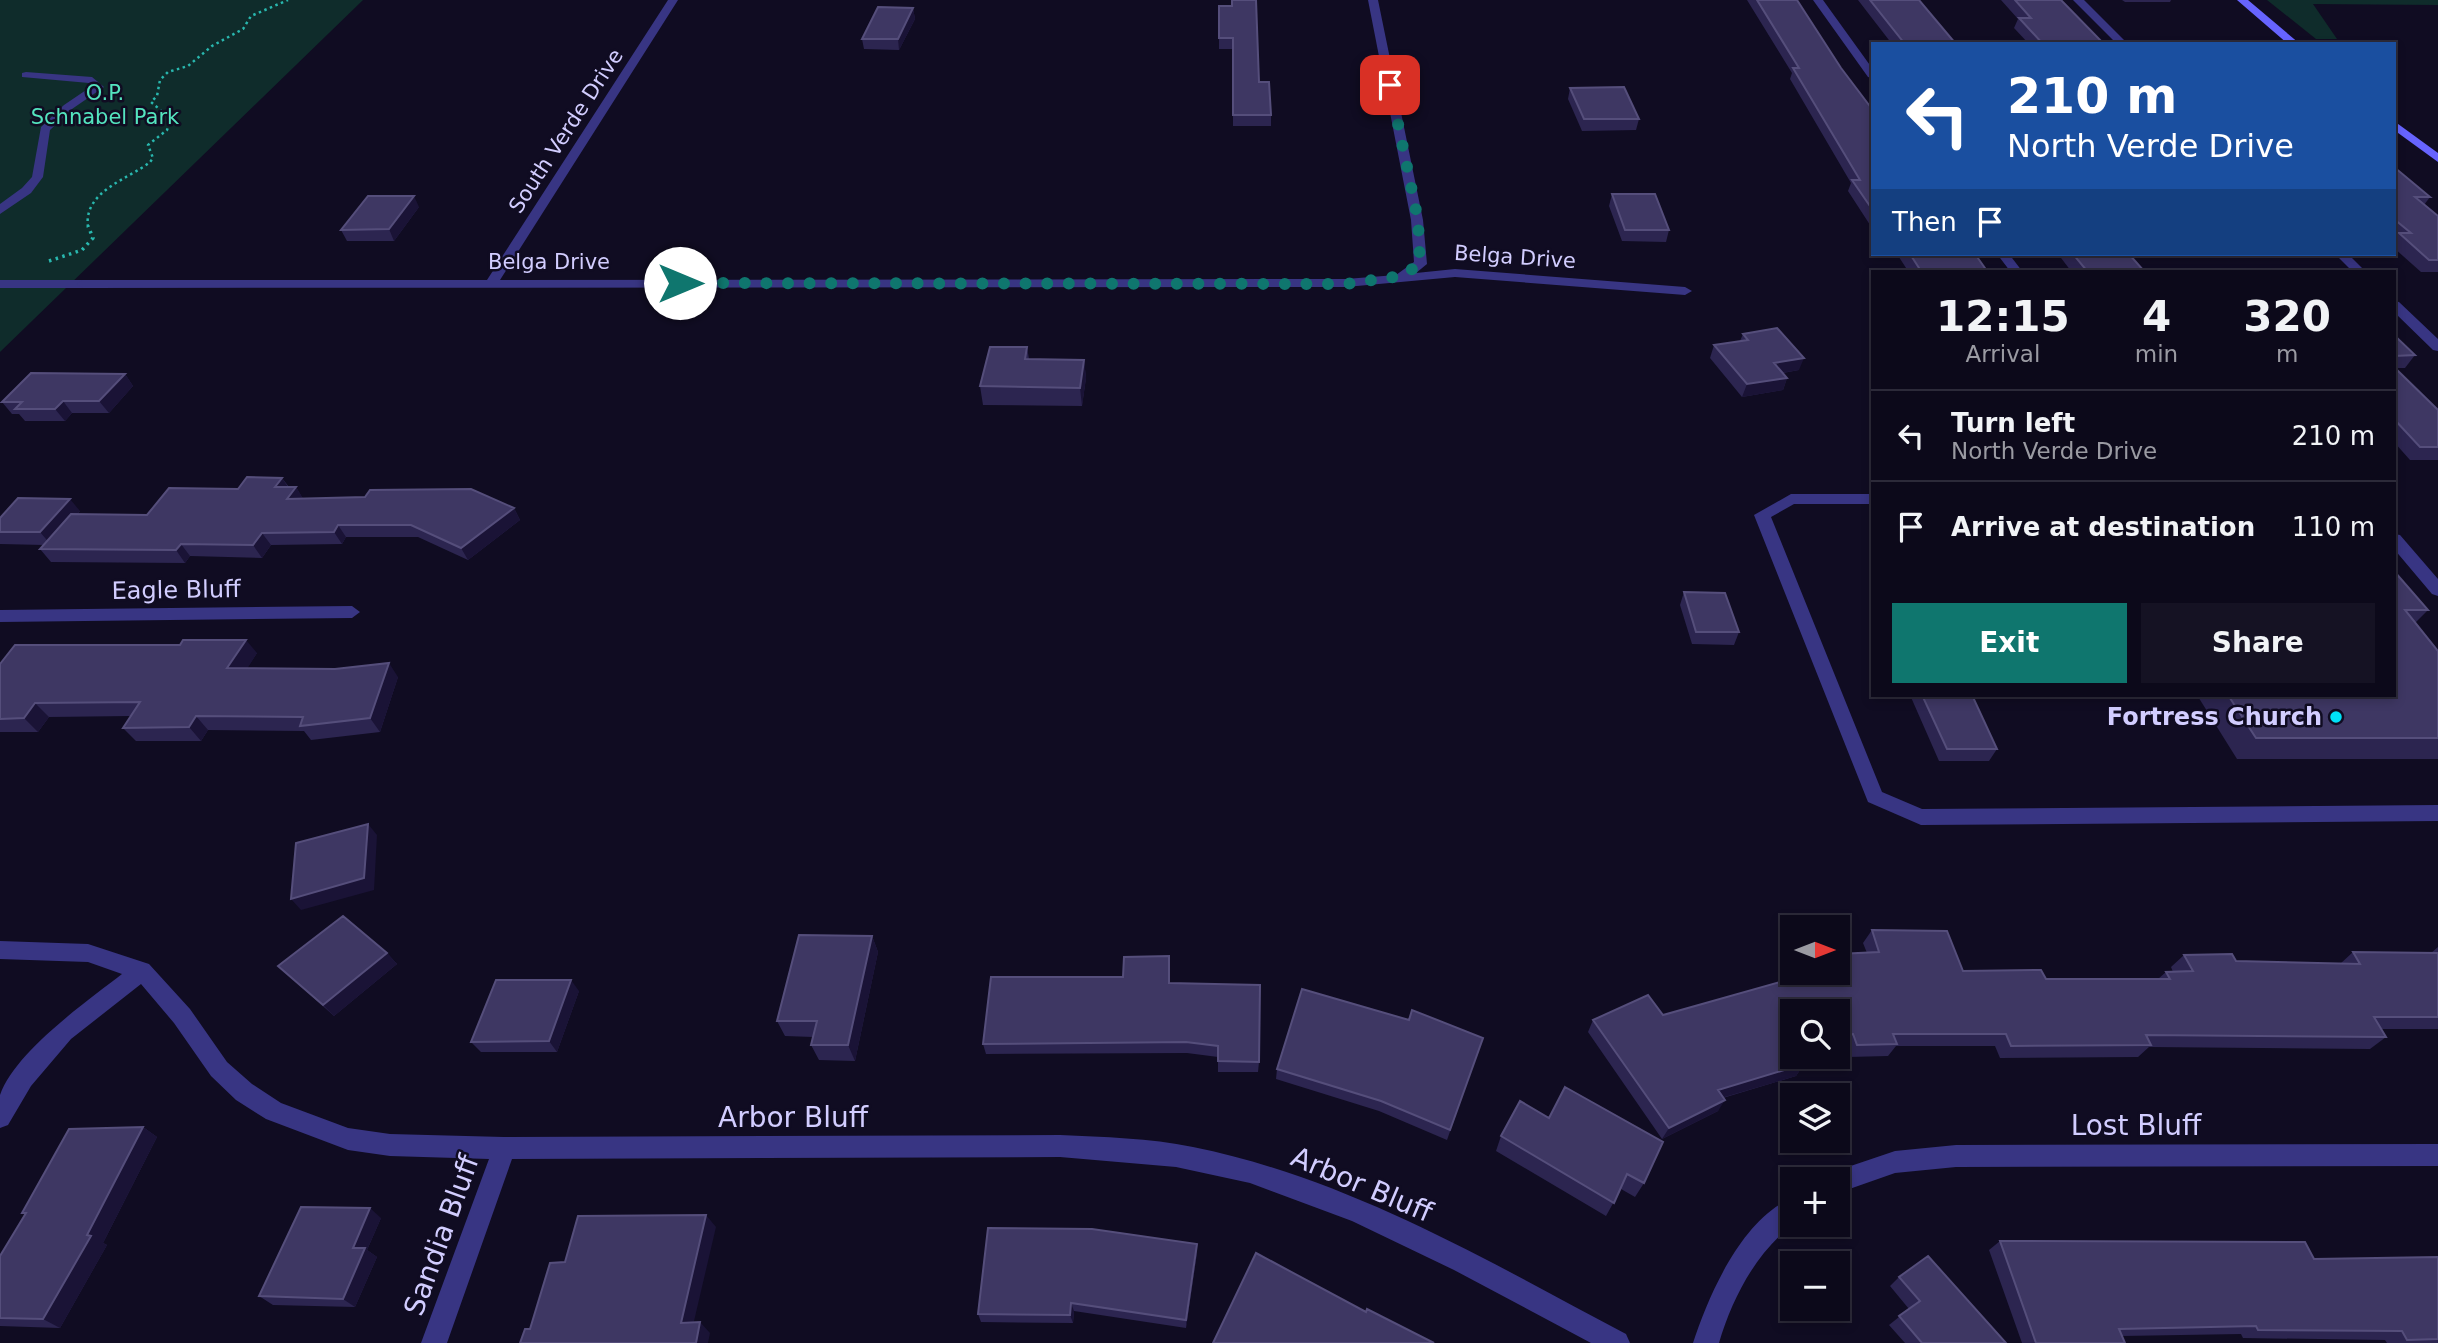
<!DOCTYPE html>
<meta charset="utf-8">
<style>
:root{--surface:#0c091a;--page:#151223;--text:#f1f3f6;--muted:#9a9aa2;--line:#2c2a39;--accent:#0f766e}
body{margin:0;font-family:"DejaVu Sans",sans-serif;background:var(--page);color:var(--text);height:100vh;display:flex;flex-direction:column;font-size:26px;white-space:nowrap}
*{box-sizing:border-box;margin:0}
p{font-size:23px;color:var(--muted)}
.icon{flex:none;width:38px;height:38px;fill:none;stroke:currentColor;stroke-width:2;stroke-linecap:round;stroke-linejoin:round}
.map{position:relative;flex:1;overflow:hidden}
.drawer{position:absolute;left:1871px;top:270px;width:525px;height:427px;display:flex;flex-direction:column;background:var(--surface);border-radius:0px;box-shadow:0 4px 10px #0003,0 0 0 2px var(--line)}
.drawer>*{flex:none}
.top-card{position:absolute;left:1871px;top:42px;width:525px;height:214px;border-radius:0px;box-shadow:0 4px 10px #0003,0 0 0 2px var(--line);background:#1a4fa0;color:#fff;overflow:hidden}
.needle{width:46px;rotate:90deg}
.controls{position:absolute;left:1780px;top:915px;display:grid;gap:14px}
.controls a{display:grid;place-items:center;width:70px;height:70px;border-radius:0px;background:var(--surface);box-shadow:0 4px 10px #0003,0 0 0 2px var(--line);font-size:35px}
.pin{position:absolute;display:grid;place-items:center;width:60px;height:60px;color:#fff;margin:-30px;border-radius:14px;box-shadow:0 4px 10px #0006}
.me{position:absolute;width:77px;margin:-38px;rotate:90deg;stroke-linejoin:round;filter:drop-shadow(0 0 5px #0008)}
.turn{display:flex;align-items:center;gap:24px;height:147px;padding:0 21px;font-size:32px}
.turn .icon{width:91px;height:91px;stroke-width:2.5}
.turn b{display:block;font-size:49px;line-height:60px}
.then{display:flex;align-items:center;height:66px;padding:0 21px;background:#0003;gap:14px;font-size:26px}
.eta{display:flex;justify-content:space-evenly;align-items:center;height:119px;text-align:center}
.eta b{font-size:42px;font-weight:600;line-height:49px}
.primary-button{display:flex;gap:14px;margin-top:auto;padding:14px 21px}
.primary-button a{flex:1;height:80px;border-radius:0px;background:var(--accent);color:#fff;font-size:28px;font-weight:600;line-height:80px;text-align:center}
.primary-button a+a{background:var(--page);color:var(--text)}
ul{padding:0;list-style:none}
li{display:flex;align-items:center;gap:21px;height:91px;padding:0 21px;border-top:2px solid var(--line)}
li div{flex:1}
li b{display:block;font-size:26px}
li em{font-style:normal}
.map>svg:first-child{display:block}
.green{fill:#0f2c2b}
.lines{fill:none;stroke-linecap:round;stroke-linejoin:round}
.path-far1{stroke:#29b7ae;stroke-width:2.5;stroke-dasharray:2.5 3.5;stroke-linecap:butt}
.path{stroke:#29b7ae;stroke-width:3.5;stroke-dasharray:2.5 4.5;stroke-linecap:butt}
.service{fill:#383583;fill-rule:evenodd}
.minor{fill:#383583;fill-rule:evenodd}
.secondary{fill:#6764ff;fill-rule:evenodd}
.wall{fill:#2c2550}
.shaded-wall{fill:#1a1336}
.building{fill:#3e3763;stroke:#554e7b;stroke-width:2}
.route{stroke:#0f766e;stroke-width:12;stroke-dasharray:0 21.6}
.poi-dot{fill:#00e1f8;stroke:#100c22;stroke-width:2.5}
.labels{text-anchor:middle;stroke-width:5;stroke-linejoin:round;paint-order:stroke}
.far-park-label{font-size:21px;fill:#54e4bf;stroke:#100c22}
.far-street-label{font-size:21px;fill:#d2cdff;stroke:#100c22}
.street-label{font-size:24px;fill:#d2cdff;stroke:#100c22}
.poi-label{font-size:24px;font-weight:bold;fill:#d2cdff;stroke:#100c22;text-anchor:end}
.near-street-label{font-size:28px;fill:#d2cdff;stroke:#100c22}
</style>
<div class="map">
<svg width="2438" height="1343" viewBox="0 0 2438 1343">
<rect width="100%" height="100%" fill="#100c22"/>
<path class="green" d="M 0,0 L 363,0 L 0,352 Z
M 2267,0 L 2438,0 L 2438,5 L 2313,4 L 2337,39 L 2316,39 Z"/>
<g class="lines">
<path class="path-far1" d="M 88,227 C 83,191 129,179 150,162 L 153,158 L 148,145 L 167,130 L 171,119 L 151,102 L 157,96 L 160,80 L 168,72 L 188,66 L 212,46 L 243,29 L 251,16 L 288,0"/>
<path class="path" d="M 49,261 L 82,250 L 93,238 L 88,226"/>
<path class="service" d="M 26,72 L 92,77 L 104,87 L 72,109 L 50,130 L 43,177 L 31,193 L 0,214 L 0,204 L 22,188 L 32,177 L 41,127 L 64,105 L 92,86 L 89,83 L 22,77 L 22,73 Z
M 0,280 L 83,280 L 90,284 L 83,288 L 0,288 Z
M 1791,494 L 1872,494 L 1872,504 L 1794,504 L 1771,517 L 1882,792 L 1922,809 L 2438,805 L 2438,821 L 1921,825 L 1868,802 L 1754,515 Z
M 2394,534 L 2400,535 L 2438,579 L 2438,596 L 2432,594 L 2394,549 Z"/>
<path class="minor" d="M 668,0 L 678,0 L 500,280 L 1346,279 L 1396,275 L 1414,262 L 1411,220 L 1368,0 L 1378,0 L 1423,220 L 1427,264 L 1416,273 L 1455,269 L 1685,287 L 1692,291 L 1685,295 L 1455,277 L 1346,287 L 83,288 L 76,284 L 83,280 L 487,280 Z
M 1813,0 L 1823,0 L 1872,68 L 1872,78 L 1868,77 Z
M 2073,0 L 2084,0 L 2128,44 L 2117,44 Z
M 1997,254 L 2009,254 L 2022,271 L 2010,271 Z
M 2335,254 L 2348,254 L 2365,271 L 2352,271 Z
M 2394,301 L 2399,302 L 2438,339 L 2438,351 L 2433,350 L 2394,312 Z
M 352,606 L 360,612 L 352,618 L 0,622 L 0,610 Z
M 0,941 L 88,944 L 149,964 L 190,1009 L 227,1062 L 252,1084 L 281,1103 L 348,1128 L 390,1134 L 504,1137 L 1060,1135 C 1104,1137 1149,1138 1193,1147 C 1348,1178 1488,1261 1626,1334 L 1630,1343 L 1591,1343 L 1454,1270 L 1352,1221 L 1250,1183 L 1176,1167 L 1060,1157 L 512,1159 L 447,1343 L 421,1343 L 489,1159 L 390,1156 L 348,1150 L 266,1119 L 236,1100 L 211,1076 L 174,1023 L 141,984 L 71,1039 L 31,1086 L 8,1125 L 0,1128 C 0,1118 0,1104 0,1095 C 15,1052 87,1001 122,974 L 88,962 L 0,959 Z
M 2438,1144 L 2438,1166 L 1956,1167 L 1895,1173 L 1838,1193 L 1838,1180 L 1827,1180 L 1830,1173 L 1895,1151 L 1956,1145 Z
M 1792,1198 L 1792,1225 C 1755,1254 1732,1299 1719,1343 L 1693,1343 C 1709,1294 1742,1219 1792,1198 Z"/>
<path class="secondary" d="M 2237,0 L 2248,0 L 2300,44 L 2288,44 Z
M 2394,121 L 2438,153 L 2438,162 L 2394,130 Z"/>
</g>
<path class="wall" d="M 1747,0 L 1797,0 L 1841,68 L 1872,109 L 1872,228 L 1848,191 L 1851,183 L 1790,79 L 1792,73 Z
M 1858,0 L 1919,0 L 1956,44 L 1892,44 Z
M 2001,0 L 2061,0 L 2104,44 L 2029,44 L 2014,28 L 2018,19 Z
M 2122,0 L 2171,0 L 2170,2 L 2125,2 Z
M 1219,6 L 1259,82 L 1271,115 L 1271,126 L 1233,126 L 1233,49 L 1219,49 Z
M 913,8 L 915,19 L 899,50 L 864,49 L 862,39 Z
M 1570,88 L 1639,119 L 1636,130 L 1582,131 L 1568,99 Z
M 2394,167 L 2430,197 L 2424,205 L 2438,216 L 2438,272 L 2421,272 L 2394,248 L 2395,238 L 2394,237 Z
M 1612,194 L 1669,230 L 1666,242 L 1622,241 L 1609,206 Z
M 419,207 L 394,241 L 347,241 L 341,230 Z
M 1897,254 L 1975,254 L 1987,271 L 1908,271 Z
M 2058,254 L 2129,254 L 2144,271 L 2071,271 Z
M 1743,334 L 1799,370 L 1783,373 L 1787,378 L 1783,390 L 1742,397 L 1710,358 L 1714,345 L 1740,341 Z
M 2394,335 L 2415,355 L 2405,368 L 2395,368 L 2438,410 L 2438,460 L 2410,460 L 2394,442 Z
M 1027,347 L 1029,359 L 1084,360 L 1086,378 L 1082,406 L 983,405 L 980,386 Z
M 125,374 L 133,386 L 109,413 L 72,413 L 65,421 L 25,421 L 19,414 L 12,414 L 2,402 Z
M 282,478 L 289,487 L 296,487 L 303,499 L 514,508 L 520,520 L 468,560 L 418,537 L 346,537 L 342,544 L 271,545 L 262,558 L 190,556 L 185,563 L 51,562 L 40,549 L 44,545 L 0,544 L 0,518 L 80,511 L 78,514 L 147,515 L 238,489 Z
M 2394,571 L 2428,610 L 2415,623 L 2438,651 L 2438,759 L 2237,759 L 2197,695 L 2394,695 Z
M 1684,592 L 1739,632 L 1734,645 L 1692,644 L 1680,605 Z
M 257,653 L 247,668 L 398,677 L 380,732 L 311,740 L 304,731 L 208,730 L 201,741 L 136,741 L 123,728 L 131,716 L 49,717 L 38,732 L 0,732 L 0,664 Z
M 1910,695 L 1972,695 L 1997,749 L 1989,761 L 1939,761 Z
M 1872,930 L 1963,971 L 2046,979 L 2158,979 L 2166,972 L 2173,972 L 2171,967 L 2184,955 L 2236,961 L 2340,964 L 2353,952 L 2431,953 L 2438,947 L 2438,1029 L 2381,1029 L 2386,1037 L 2370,1049 L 2149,1047 L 2138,1057 L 2000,1058 L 1995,1046 L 1896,1046 L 1888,1056 L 1848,1057 L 1844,1046 L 1838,1046 L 1838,1012 L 1792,1012 L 1792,1057 L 1804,1064 L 1796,1076 L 1723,1098 L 1718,1111 L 1662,1139 L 1588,1032 L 1593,1020 L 1663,1015 L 1783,981 L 1778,968 L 1786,955 L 1867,953 L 1863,943 Z
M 872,936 L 878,952 L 855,1061 L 819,1060 L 811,1045 L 813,1037 L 785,1036 L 777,1021 Z
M 387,953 L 397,964 L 334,1016 L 278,966 Z
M 1170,967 L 1170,983 L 1259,1062 L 1258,1072 L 1218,1072 L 1218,1057 L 1187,1053 L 986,1054 L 983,1044 L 1123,977 Z
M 579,991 L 557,1052 L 481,1052 L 471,1042 Z
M 1409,1020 L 1479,1049 L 1447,1140 L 1379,1111 L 1276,1079 L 1277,1069 Z
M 1549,1118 L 1644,1183 L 1635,1197 L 1621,1189 L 1606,1216 L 1496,1151 L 1501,1136 Z
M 143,1127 L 157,1137 L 103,1243 L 107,1245 L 60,1328 L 0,1326 L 0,1256 L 25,1215 L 22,1213 Z
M 381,1218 L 367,1250 L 377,1257 L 355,1307 L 273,1305 L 259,1296 Z
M 2000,1241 L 2314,1259 L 2438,1257 L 2438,1343 L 2387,1343 L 2385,1340 L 2243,1338 L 2241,1334 L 2122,1336 L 2125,1343 L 2022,1343 L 1989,1250 Z
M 1197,1253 L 1186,1328 L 1074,1311 L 1073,1323 L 981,1322 L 978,1314 Z
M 1899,1277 L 2006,1343 L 1905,1343 L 1889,1325 L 1909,1309 L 1890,1286 Z"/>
<path class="shaded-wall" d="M 913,8 L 915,19 L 899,50 L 898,39 Z
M 414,196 L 419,207 L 394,241 L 389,229 Z
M 1804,358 L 1799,370 L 1770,375 L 1774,363 Z
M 1084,360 L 1086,378 L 1082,406 L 1080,388 Z
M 125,374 L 133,386 L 109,413 L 99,401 Z
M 1787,378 L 1783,390 L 1742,397 L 1747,384 Z
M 63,401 L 72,413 L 65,421 L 55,409 Z
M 282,478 L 290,490 L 275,487 Z
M 296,487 L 304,500 L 287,499 Z
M 70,499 L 80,511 L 51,545 L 40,532 Z
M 514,508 L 520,520 L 468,560 L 461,548 Z
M 338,525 L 346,537 L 342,544 L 334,532 Z
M 262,533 L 271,545 L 262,558 L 253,545 Z
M 181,544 L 190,556 L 185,563 L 176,550 Z
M 246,640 L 257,653 L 239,682 L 227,668 Z
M 389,663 L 398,677 L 380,732 L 370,718 Z
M 35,703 L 49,717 L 38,732 L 24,718 Z
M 196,716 L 208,730 L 201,741 L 189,727 Z
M 368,824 L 377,835 L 374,890 L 301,910 L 291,899 Z
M 872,936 L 878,952 L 855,1061 L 848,1045 Z
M 387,953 L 397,964 L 334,1016 L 323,1005 Z
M 571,980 L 579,991 L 557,1052 L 549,1041 Z
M 1804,1064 L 1796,1076 L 1711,1101 L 1718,1090 Z
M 1725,1100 L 1718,1111 L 1662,1139 L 1669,1128 Z
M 143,1127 L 157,1137 L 103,1243 L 107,1245 L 60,1328 L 43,1319 Z
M 370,1208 L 381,1218 L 367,1250 L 377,1257 L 355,1307 L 343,1299 L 353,1248 Z
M 706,1215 L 716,1227 L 691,1334 L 681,1323 Z
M 1197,1244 L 1197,1253 L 1186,1328 L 1186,1320 Z
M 1071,1303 L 1074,1311 L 1073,1323 L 1070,1315 Z
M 700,1322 L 710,1333 L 708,1343 L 696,1343 Z"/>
<path class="building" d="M 1232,0 L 1256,0 L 1259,82 L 1269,82 L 1271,115 L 1233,115 L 1233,38 L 1219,38 L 1219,6 L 1232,6 Z
M 1757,0 L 1797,0 L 1841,68 L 1872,109 L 1872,209 L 1852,180 L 1860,180 L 1793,68 L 1799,68 Z
M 1870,0 L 1919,0 L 1956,44 L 1905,44 Z
M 2015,0 L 2061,0 L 2104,44 L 2043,44 L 2019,18 L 2031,18 Z
M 878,7 L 913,8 L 898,39 L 862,39 Z
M 1624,87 L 1639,119 L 1584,119 L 1570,88 Z
M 2394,167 L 2430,197 L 2415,197 L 2438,216 L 2438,260 L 2429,260 L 2399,233 L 2411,233 L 2394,219 Z
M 1612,194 L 1655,194 L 1669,230 L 1625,230 Z
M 368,196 L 414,196 L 389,229 L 341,230 Z
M 1910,254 L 1975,254 L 1987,271 L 1921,271 Z
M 2073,254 L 2129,254 L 2144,271 L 2087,271 Z
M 1777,328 L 1804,358 L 1774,363 L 1787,378 L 1747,384 L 1714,345 L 1748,340 L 1743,334 Z
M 2394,335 L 2415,355 L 2394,356 Z
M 990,347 L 1027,347 L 1025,359 L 1084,360 L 1080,388 L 980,386 Z
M 2394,367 L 2438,410 L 2438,447 L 2420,447 L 2394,419 Z
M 31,373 L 125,374 L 99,401 L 63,401 L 55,409 L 15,409 L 22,402 L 2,402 Z
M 247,477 L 282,478 L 275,487 L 296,487 L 287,499 L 365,497 L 370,490 L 471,489 L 514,508 L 461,548 L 411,525 L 338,525 L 334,532 L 262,533 L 253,545 L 181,544 L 176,550 L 40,549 L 71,514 L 147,515 L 169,488 L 238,489 Z
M 18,498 L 70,499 L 40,532 L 0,532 L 0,518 Z
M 2394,571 L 2428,610 L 2405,610 L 2438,651 L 2438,738 L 2256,738 L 2228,695 L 2394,695 Z
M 1684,592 L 1725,593 L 1739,632 L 1696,632 Z
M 183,640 L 246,640 L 227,668 L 335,669 L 389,663 L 370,718 L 300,726 L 303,717 L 196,716 L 189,727 L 123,728 L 140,702 L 35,703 L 24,718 L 0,719 L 0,664 L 15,645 L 180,645 Z
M 1922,695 L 1972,695 L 1997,749 L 1947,749 Z
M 368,824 L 364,878 L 291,899 L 296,843 Z
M 343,916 L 387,953 L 323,1005 L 278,966 Z
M 1872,930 L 1947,931 L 1963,971 L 2041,970 L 2046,979 L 2170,979 L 2166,972 L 2193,971 L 2184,955 L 2232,954 L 2236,961 L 2360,964 L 2353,952 L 2438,953 L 2438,1017 L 2374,1017 L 2386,1037 L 2146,1035 L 2151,1045 L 2011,1046 L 2006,1034 L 1893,1034 L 1897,1044 L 1857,1045 L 1853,1034 L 1838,1035 L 1838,1012 L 1792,1012 L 1792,1036 L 1787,1036 L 1792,1044 L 1792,1057 L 1800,1057 L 1804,1064 L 1718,1090 L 1725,1100 L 1669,1128 L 1593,1020 L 1648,995 L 1663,1015 L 1794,978 L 1786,955 L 1792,955 L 1792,973 L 1838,973 L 1838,954 L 1879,952 Z
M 799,935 L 872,936 L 848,1045 L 811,1045 L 817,1021 L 777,1021 Z
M 1169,956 L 1169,983 L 1260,985 L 1259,1062 L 1218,1061 L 1218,1046 L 1186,1042 L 983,1044 L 991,977 L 1123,977 L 1124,957 Z
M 496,980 L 571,980 L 549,1041 L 471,1042 Z
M 1302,989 L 1409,1020 L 1412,1010 L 1483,1038 L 1450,1130 L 1381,1101 L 1277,1069 Z
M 1565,1087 L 1663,1142 L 1644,1183 L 1627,1174 L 1614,1203 L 1501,1136 L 1520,1101 L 1549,1118 Z
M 143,1127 L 87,1235 L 91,1236 L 43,1319 L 0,1318 L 0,1256 L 26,1213 L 22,1213 L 69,1129 Z
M 301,1207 L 370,1208 L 353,1248 L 365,1248 L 343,1299 L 259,1296 Z
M 706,1215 L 681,1323 L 700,1322 L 696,1343 L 520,1343 L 525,1329 L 530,1329 L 550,1263 L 565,1262 L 578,1216 Z
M 988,1228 L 1092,1229 L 1197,1244 L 1186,1320 L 1071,1303 L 1070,1315 L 978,1314 Z
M 2000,1241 L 2305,1242 L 2314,1259 L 2438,1257 L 2438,1339 L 2407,1340 L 2402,1331 L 2258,1330 L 2256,1326 L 2119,1329 L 2125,1343 L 2036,1343 Z
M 1256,1253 L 1366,1312 L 1367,1309 L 1434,1343 L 1213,1343 Z
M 1928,1256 L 2006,1343 L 1922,1343 L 1899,1316 L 1920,1301 L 1899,1277 Z"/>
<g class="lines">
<path class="route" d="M 680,283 L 1346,284 L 1401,276 L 1420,264 L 1418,220 L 1390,85"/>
</g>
<circle class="poi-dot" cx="2336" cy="717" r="7"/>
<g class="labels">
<g class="far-park-label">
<text x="105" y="100">O.P.<tspan x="105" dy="24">Schnabel Park</tspan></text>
</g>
<g class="far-street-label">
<text transform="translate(566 131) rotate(-57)" y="7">South Verde Drive</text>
<text transform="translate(1515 257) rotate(4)" y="7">Belga Drive</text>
<text x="549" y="269">Belga Drive</text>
</g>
<g class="street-label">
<text transform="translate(176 590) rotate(-1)" y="8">Eagle Bluff</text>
</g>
<g class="poi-label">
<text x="2322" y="725">Fortress Church</text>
</g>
<g class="near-street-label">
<text x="793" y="1127">Arbor Bluff</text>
<text x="2136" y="1135">Lost Bluff</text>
<text transform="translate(1362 1184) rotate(23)" y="10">Arbor Bluff</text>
<text transform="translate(441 1235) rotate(-70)" y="10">Sandia Bluff</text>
</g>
</g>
</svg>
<div class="controls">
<a><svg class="needle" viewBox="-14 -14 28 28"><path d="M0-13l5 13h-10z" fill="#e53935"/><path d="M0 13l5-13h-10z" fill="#9a9aa2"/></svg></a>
<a><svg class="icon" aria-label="search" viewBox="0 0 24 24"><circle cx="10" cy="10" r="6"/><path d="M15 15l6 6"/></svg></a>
<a><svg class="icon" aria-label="layers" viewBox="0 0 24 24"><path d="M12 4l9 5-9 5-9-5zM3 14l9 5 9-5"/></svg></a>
<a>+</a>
<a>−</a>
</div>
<div class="pin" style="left:1390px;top:85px;background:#d93025"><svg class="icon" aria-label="arrive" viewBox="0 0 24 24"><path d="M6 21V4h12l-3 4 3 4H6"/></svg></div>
<svg class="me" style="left:680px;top:283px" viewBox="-20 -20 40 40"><circle r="19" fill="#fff"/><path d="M0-13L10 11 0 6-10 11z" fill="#0f766e"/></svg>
<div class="top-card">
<div class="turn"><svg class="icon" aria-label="left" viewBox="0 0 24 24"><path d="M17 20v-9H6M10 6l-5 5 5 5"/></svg><div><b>210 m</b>North Verde Drive</div></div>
<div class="then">Then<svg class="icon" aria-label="arrive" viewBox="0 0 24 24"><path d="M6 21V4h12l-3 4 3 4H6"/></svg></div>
</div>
<section class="drawer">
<div class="eta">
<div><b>12:15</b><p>Arrival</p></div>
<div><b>4</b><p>min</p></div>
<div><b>320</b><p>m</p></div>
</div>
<ul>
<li><svg class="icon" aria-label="left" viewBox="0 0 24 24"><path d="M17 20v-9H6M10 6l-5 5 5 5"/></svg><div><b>Turn left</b><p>North Verde Drive</p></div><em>210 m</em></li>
<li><svg class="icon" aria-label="arrive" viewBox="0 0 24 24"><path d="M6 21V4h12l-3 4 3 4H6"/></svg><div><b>Arrive at destination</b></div><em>110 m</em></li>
</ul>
<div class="primary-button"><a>Exit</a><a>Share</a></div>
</section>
</div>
